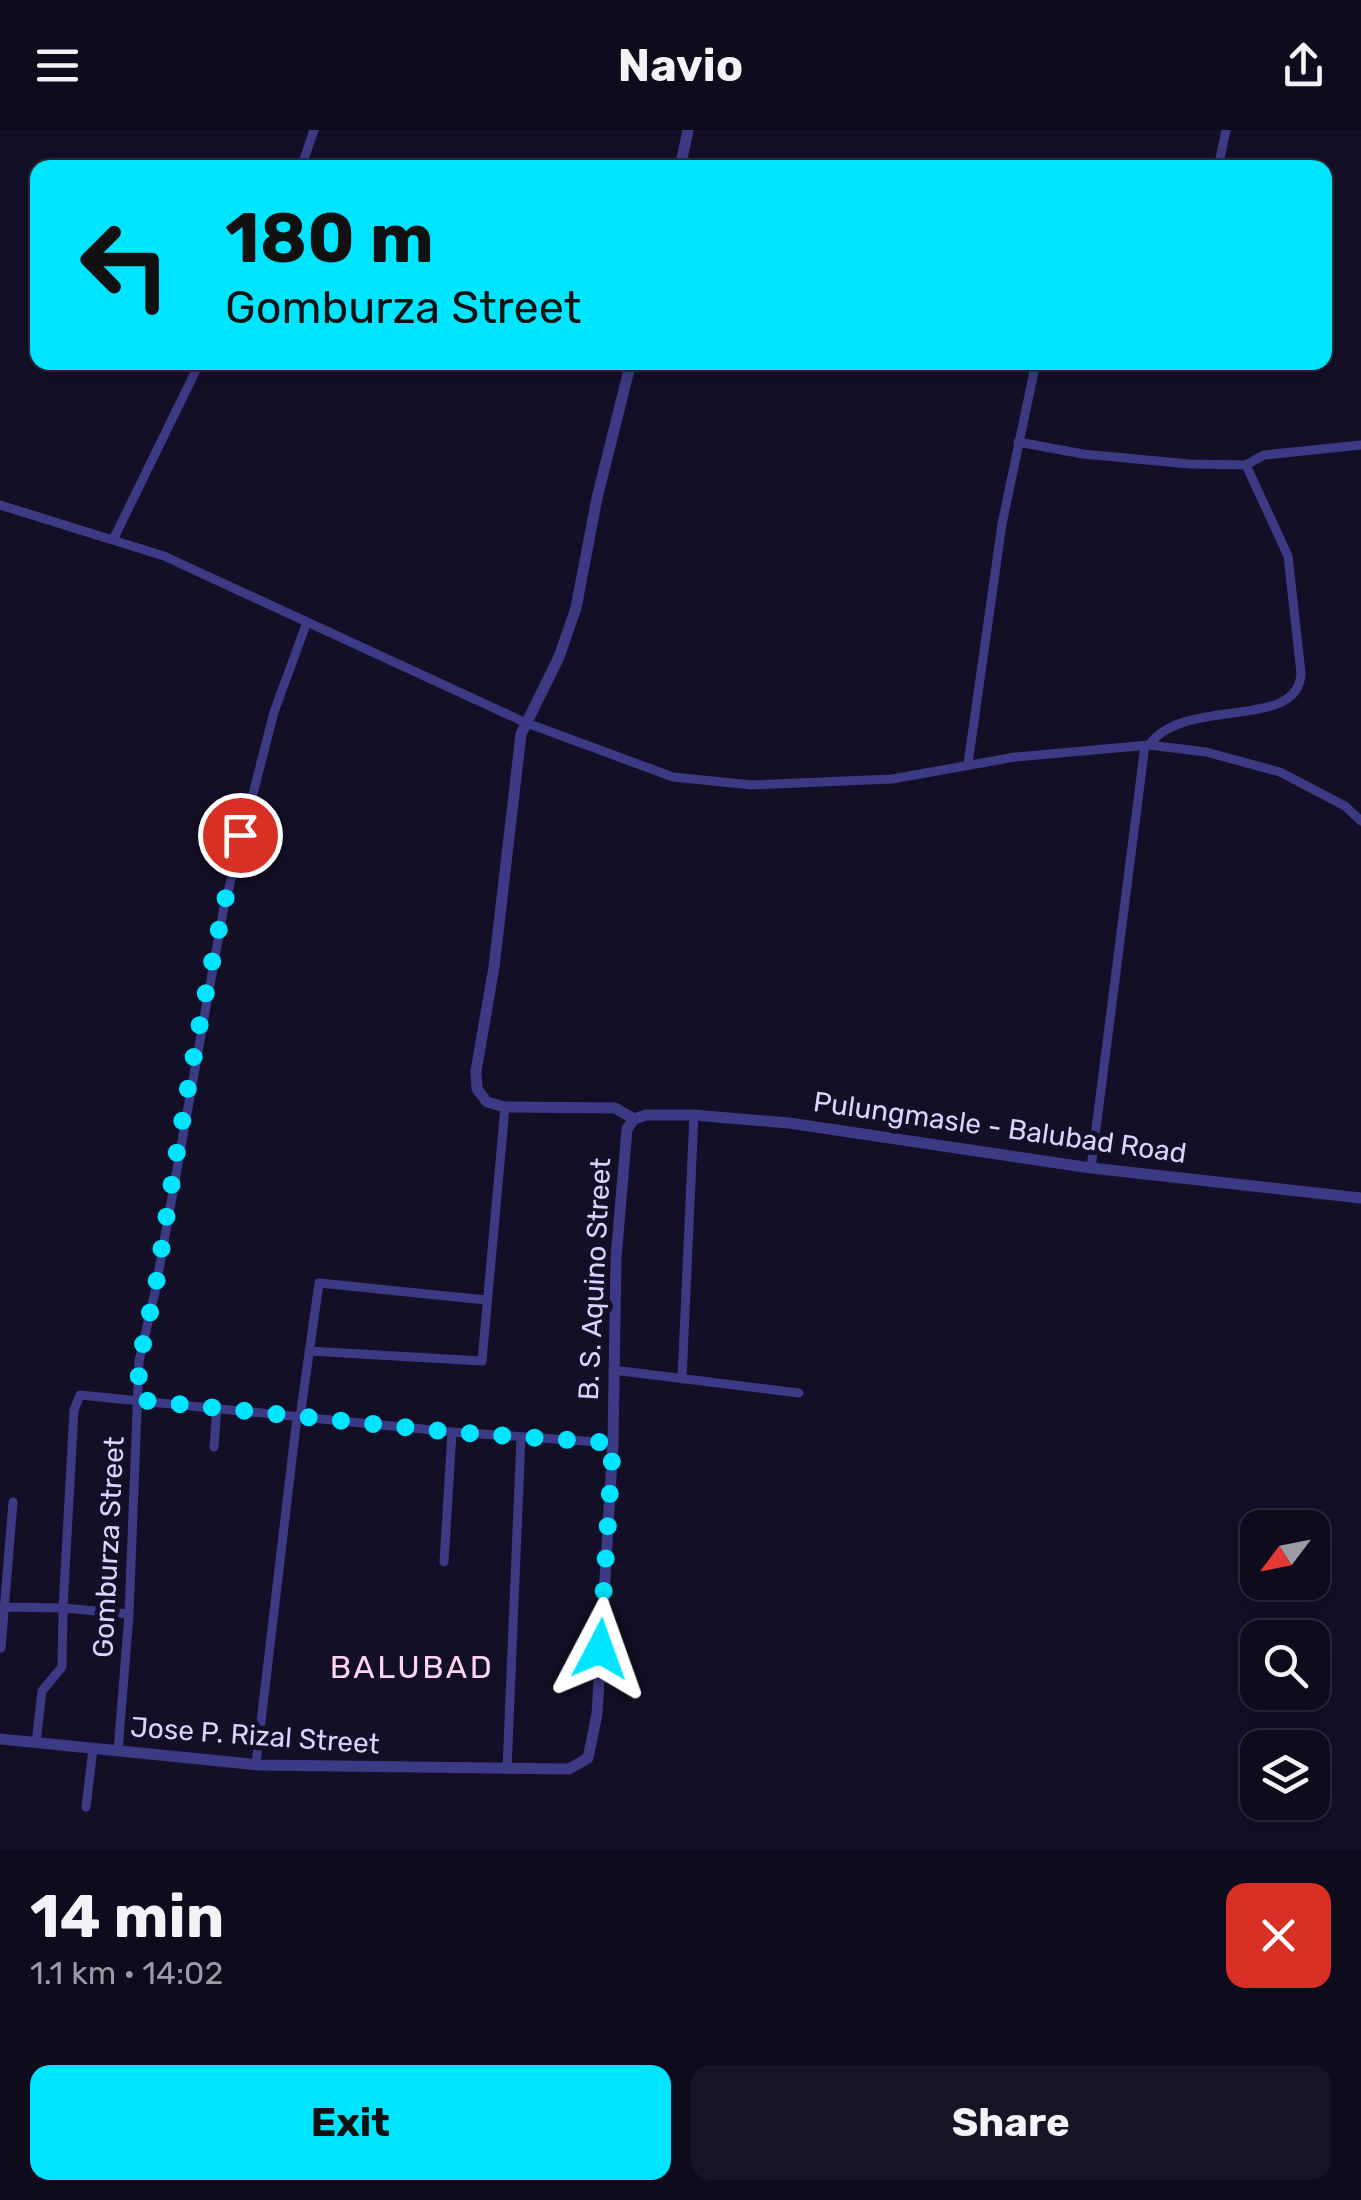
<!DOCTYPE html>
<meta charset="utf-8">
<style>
:root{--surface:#0e0b1c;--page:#171425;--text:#f1f3f6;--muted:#9b9ba3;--line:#2e2b3b;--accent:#00e5ff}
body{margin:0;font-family:Rubik,sans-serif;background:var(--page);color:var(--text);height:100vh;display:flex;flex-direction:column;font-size:38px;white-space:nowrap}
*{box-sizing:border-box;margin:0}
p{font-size:32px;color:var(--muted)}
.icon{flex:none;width:55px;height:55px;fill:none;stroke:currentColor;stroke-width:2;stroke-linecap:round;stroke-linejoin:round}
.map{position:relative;height:1720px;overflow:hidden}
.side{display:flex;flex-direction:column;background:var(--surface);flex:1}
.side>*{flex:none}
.banner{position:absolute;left:30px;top:30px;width:1302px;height:210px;border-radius:20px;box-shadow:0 5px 15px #0003,0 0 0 2px var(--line);background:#00e5ff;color:#111;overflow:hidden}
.needle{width:65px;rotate:238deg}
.fabs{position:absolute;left:1240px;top:1380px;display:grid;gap:20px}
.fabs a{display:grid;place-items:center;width:90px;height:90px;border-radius:20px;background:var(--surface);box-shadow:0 5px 15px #0003,0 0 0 2px var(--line);font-size:50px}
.pin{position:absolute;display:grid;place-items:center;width:85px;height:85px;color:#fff;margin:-42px;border:5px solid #fff;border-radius:50%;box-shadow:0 2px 10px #0007}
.me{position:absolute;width:110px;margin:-55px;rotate:4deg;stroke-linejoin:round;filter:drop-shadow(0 0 8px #0008)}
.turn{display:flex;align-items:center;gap:35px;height:210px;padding:0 30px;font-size:45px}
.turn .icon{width:130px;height:130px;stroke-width:2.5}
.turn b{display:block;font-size:70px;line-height:85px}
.round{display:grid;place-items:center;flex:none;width:105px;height:105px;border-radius:20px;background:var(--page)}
.overview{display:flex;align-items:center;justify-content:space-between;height:170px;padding:0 30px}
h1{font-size:60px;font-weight:700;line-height:75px}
.cta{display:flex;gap:20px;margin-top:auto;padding:20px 30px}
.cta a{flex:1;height:115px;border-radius:20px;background:var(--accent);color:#111;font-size:40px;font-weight:700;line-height:115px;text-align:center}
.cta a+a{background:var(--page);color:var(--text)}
header{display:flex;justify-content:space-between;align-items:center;height:130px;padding:0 30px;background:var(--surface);font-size:45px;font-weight:700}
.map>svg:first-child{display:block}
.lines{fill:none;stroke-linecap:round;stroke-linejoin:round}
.minor{stroke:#3d3a85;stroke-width:9}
.tertiary{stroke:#3d3a85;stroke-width:11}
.route{stroke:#00e5ff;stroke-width:18;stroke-dasharray:0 32.4}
.labels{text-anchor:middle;stroke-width:10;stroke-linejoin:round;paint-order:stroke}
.street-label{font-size:28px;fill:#d9d4ff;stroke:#130f26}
.quarter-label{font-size:32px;letter-spacing:2.5px;fill:#ffd6f0;stroke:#130f26}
</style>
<header><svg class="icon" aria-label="menu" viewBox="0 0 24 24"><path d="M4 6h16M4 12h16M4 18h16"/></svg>Navio<svg class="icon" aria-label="share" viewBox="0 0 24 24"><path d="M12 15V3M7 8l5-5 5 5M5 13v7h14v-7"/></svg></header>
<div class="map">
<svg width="1361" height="1720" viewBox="0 0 1361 1720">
<rect width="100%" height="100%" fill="#130f26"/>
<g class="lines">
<path class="minor" d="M 301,38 L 314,0
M 1218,38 L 1226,0
M 1018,312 L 1083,324 L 1189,334 L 1246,335 L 1264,325 L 1361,315
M 0,375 L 164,426 L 524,592 L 673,647 L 752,655 L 892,649 L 1015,627 L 1149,615 L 1206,622 L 1280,642 L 1345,676 L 1361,691
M 113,410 L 200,232
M 1149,615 C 1185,565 1299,602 1301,543 L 1288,426 L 1246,335
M 968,634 L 1002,394 L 1036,232
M 1091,1038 L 1145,615
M 309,1221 L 482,1231 L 505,977
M 613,1240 L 799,1263
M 682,1249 L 694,985
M 300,1287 L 319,1153 L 486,1170
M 214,1317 L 217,1276
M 444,1432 L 452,1302
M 4,1477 L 63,1478 L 74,1280 L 80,1265 L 452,1302 L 613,1313
M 1,1518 L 13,1372
M 36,1613 L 42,1561 L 62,1537 L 63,1478 L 129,1484
M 118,1621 L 129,1484 L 139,1231 L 155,1162 L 224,777 L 274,582 L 307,492
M 256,1634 L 297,1287
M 507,1639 L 521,1307
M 86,1677 L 93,1619"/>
<path class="tertiary" d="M 680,38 L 688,0
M 631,232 L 597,368 L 576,478 L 559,527 L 521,604 L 494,837 L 476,941 L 477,959 L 487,972 L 505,977 L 615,978 L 634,989
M 634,989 L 646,985 L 694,985 L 789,993 L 1091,1038 L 1361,1068
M 0,1609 L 260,1635 L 569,1639 L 588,1628 L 597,1584 L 613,1313 L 616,1128 L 627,999 L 634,989"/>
</g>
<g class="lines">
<path class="route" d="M 240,705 C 206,849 180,995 158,1142 C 152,1185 135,1226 139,1270 L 452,1302 L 613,1313 L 600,1519"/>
</g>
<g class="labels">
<g class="street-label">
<text transform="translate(1000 997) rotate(8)" y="10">Pulungmasle - Balubad Road</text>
<text transform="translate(594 1149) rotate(-87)" y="10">B. S. Aquino Street</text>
<text transform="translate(108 1417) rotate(-87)" y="10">Gomburza Street</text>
<text transform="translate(255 1605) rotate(4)" y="10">Jose P. Rizal Street</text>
</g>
<g class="quarter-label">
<text x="412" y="1548">BALUBAD</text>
</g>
</g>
</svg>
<div class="fabs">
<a><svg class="needle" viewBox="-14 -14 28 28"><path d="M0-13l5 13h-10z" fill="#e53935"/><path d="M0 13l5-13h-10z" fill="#9b9ba3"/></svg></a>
<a><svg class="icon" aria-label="search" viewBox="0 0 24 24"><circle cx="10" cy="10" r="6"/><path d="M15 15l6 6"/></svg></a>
<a><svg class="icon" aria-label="layers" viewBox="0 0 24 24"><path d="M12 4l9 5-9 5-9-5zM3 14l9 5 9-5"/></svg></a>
</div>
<div class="pin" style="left:240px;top:705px;background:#d93025"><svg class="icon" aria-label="arrive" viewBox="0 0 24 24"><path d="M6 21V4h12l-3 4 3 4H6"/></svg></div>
<svg class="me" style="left:600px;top:1519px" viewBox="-20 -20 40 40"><path d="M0-17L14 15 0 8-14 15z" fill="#00e5ff" stroke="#fff" stroke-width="4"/></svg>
<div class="banner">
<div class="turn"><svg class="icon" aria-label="left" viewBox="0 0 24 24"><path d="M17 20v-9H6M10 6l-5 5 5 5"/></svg><div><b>180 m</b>Gomburza Street</div></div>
</div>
</div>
<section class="side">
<div class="overview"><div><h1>14 min</h1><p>1.1 km · 14:02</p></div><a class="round" style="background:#d93025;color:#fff"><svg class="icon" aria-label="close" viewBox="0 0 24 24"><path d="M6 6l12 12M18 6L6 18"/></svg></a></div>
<div class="cta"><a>Exit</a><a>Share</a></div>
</section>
